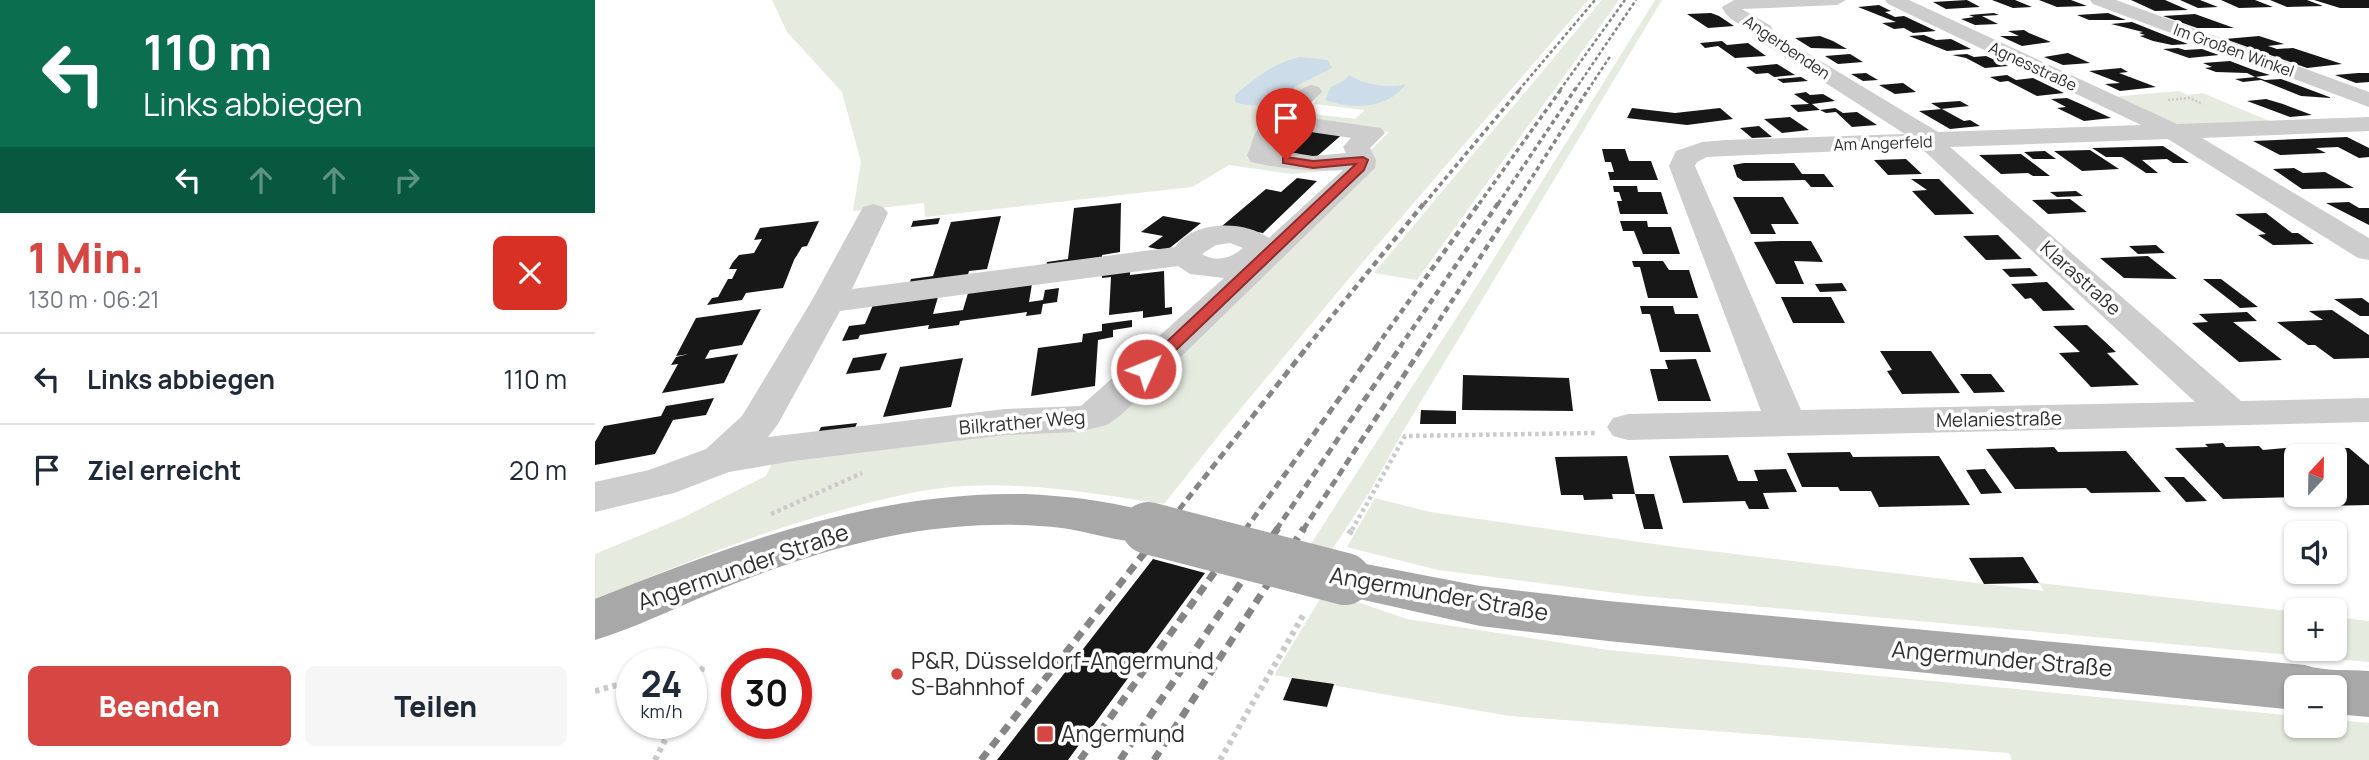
<!DOCTYPE html>
<html lang="de">
<meta charset="utf-8">
<style>
:root{--surface:#fff;--page:#f6f6f7;--text:#1f2937;--muted:#747a83;--line:#e0e1e3;--accent:#d64743}
body{margin:0;font-family:Manrope,sans-serif;background:var(--page);color:var(--text);height:100vh;display:flex;flex-direction:column;font-size:26px;white-space:nowrap}
*{box-sizing:border-box;margin:0}
p{font-size:23px;color:var(--muted)}
.icon{flex:none;width:38px;height:38px;fill:none;stroke:currentColor;stroke-width:2;stroke-linecap:round;stroke-linejoin:round}
.map{position:relative;flex:1;overflow:hidden}
.drawer{display:flex;flex-direction:column;background:var(--surface);width:595px}
.drawer>*{flex:none}
.top-card{background:#0b6e4f;color:#fff;overflow:hidden}
.needle{width:46px;rotate:22deg}
.tools{position:absolute;left:1689px;top:444px;display:grid;gap:14px}
.tools a{display:grid;place-items:center;width:63px;height:63px;border-radius:10px;background:var(--surface);box-shadow:0 2px 5px #0004;font-size:35px}
.speed{position:absolute;left:21px;top:648px;display:flex;gap:14px;font-size:35px;font-weight:700;text-align:center}
.speed>*{display:grid;place-content:center;width:91px;height:91px;border-radius:50%;background:var(--surface);box-shadow:0 2px 5px #0004;line-height:1}
.speed small{font-size:18px;font-weight:400}
.speed .limit{border:10px solid #d22;background:#fff;color:#111}
.pin{position:absolute;display:grid;place-items:center;width:60px;height:60px;color:#fff;margin:-72px -30px;border-radius:50% 50% 50% 0;rotate:-45deg;box-shadow:0 0 7px #0007}
.pin .icon{rotate:45deg}
.me{position:absolute;width:77px;margin:-38px;rotate:46deg;stroke-linejoin:round;filter:drop-shadow(0 0 5px #0008)}
.turn{display:flex;align-items:center;gap:24px;height:147px;padding:0 28px;font-size:32px}
.turn .icon{width:91px;height:91px;stroke-width:2.5}
.turn b{display:block;font-size:49px;line-height:60px}
.lanes{display:flex;align-items:center;height:66px;padding:0 28px;background:#0003;justify-content:center;gap:35px;direction:ltr}
.lanes .off{opacity:.35}
.round{display:grid;place-items:center;flex:none;width:74px;height:74px;border-radius:10px;background:var(--page)}
.headline{display:flex;align-items:center;justify-content:space-between;height:119px;padding:0 28px}
h1{font-size:42px;font-weight:800;line-height:52px;color:var(--accent)}
.primary-button{display:flex;gap:14px;margin-top:auto;padding:14px 28px}
.primary-button a{flex:1;height:80px;border-radius:10px;background:var(--accent);color:#fff;font-size:28px;font-weight:800;line-height:80px;text-align:center}
.primary-button a+a{background:var(--page);color:var(--text)}
ul{padding:0;list-style:none}
li{display:flex;align-items:center;gap:21px;height:91px;padding:0 28px;border-top:2px solid var(--line)}
li div{flex:1}
li b{display:block;font-size:26px}
li em{font-style:normal}
main{display:flex;flex:1;min-height:0}
.map>svg:first-child{display:block}
.green{fill:#e5ebdf}
.water{fill:#cddce9}
.building{fill:#171717}
.lines{fill:none;stroke-linecap:round;stroke-linejoin:round}
.path-far2{stroke:#cacaca;stroke-width:2.5;stroke-dasharray:2 2;stroke-linecap:butt}
.path-far1{stroke:#cacaca;stroke-width:4.5;stroke-dasharray:3.5 3.5;stroke-linecap:butt}
.path{stroke:#cacaca;stroke-width:6;stroke-dasharray:4.5 4.5;stroke-linecap:butt}
.minor{fill:#cdcdcd;fill-rule:evenodd}
.major{fill:#a8a8a8;fill-rule:evenodd}
.rail-far4{stroke:#858585;stroke-width:2.5;stroke-dasharray:3.5 2.5;stroke-linecap:butt}
.rail-far3{stroke:#858585;stroke-width:3.5;stroke-dasharray:4.5 3.5;stroke-linecap:butt}
.rail-far2{stroke:#858585;stroke-width:4.5;stroke-dasharray:6 4.5;stroke-linecap:butt}
.rail-far1{stroke:#858585;stroke-width:5;stroke-dasharray:8 5;stroke-linecap:butt}
.rail{stroke:#858585;stroke-width:7;stroke-dasharray:10 7;stroke-linecap:butt}
.major-bridge-far1{stroke:#a8a8a8;stroke-width:41}
.major-bridge{stroke:#a8a8a8;stroke-width:52}
.route{fill:#d64743;stroke:#8b2e2c;stroke-width:2}
.poi-dot{fill:#d64743;stroke:#fff;stroke-width:2.5}
.labels{text-anchor:middle;stroke-width:7;stroke-linejoin:round;paint-order:stroke}
.far-street-label{font-size:16px;fill:#303030;stroke:#fff}
.street-label{font-size:19px;fill:#303030;stroke:#fff}
.near-street-label{font-size:23px;fill:#303030;stroke:#fff}
.near-poi-label{font-size:23px;fill:#303030;stroke:#fff;text-anchor:start}
</style>
<main>
<section class="drawer">
<div class="top-card">
<div class="turn"><svg class="icon" aria-label="left" viewBox="0 0 24 24"><path d="M17 20v-9H6M10 6l-5 5 5 5"/></svg><div><b>110 m</b>Links abbiegen</div></div>
<div class="lanes"><svg class="icon" aria-label="left" viewBox="0 0 24 24"><path d="M17 20v-9H6M10 6l-5 5 5 5"/></svg><svg class="icon off" aria-label="ahead" viewBox="0 0 24 24"><path d="M12 20V5M6 11l6-6 6 6"/></svg><svg class="icon off" aria-label="ahead" viewBox="0 0 24 24"><path d="M12 20V5M6 11l6-6 6 6"/></svg><svg class="icon off" aria-label="right" viewBox="0 0 24 24"><path d="M7 20v-9h11M14 6l5 5-5 5"/></svg></div>
</div>
<div class="headline"><div><h1>1 Min.</h1><p>130 m · 06:21</p></div><a class="round" style="background:#d93025;color:#fff"><svg class="icon" aria-label="close" viewBox="0 0 24 24"><path d="M6 6l12 12M18 6L6 18"/></svg></a></div>
<ul>
<li><svg class="icon" aria-label="left" viewBox="0 0 24 24"><path d="M17 20v-9H6M10 6l-5 5 5 5"/></svg><div><b>Links abbiegen</b></div><em>110 m</em></li>
<li><svg class="icon" aria-label="arrive" viewBox="0 0 24 24"><path d="M6 21V4h12l-3 4 3 4H6"/></svg><div><b>Ziel erreicht</b></div><em>20 m</em></li>
</ul>
<div class="primary-button"><a>Beenden</a><a>Teilen</a></div>
</section>
<div class="map">
<svg width="1774" height="760" viewBox="0 0 1774 760">
<rect width="100%" height="100%" fill="#fff"/>
<path class="green" d="M 177,0 L 993,0 L 761,270 L 628,430 L 569,504 C 502,494 437,482 369,486 C 331,488 291,498 254,508 C 166,531 84,565 0,600 L 0,554 L 87,518 L 171,476 L 182,452 L 500,420 L 794,132 L 704,121 L 697,114 L 709,113 L 760,119 L 770,110 L 719,104 L 723,92 L 658,140 L 652,158 L 755,169 L 696,174 L 634,165 L 597,187 L 330,217 L 329,203 L 258,211 L 266,162 L 247,92 L 192,32 Z
M 1007,0 L 1024,0 L 822,280 L 779,273 Z
M 1060,0 L 1067,0 L 807,433 L 774,493 L 735,553 L 714,547 L 880,289 Z
M 1584,91 L 1592,95 L 1608,93 L 1679,123 L 1592,126 L 1579,123 L 1517,97 Z
M 780,498 L 835,512 L 1073,546 L 1449,591 L 1444,583 L 1701,612 L 1701,649 L 1740,649 L 1740,617 L 1774,621 L 1774,662 L 1037,595 L 843,570 L 752,547 Z
M 730,591 L 812,619 L 1013,650 L 1701,716 L 1701,726 L 1740,726 L 1740,720 L 1774,723 L 1774,760 L 1417,760 L 1414,753 L 914,716 L 679,675 Z"/>
<path class="water" d="M 705,57 L 733,60 L 737,68 L 699,87 L 696,98 C 673,97 667,111 640,102 L 640,95 C 659,79 680,62 705,57 Z
M 754,75 C 765,83 795,90 811,84 C 793,109 758,110 730,100 L 736,87 L 750,80 Z"/>
<path class="building" d="M 1372,0 L 1385,7 L 1351,9 L 1338,2 Z
M 1397,0 L 1420,0 L 1437,7 L 1418,8 Z
M 1444,0 L 1476,0 L 1492,6 L 1462,7 Z
M 1536,0 L 1570,0 L 1593,10 L 1560,11 Z
M 1585,0 L 1605,0 L 1623,7 L 1603,8 Z
M 1626,0 L 1660,0 L 1678,7 L 1644,8 Z
M 1675,0 L 1712,0 L 1728,6 L 1692,7 Z
M 1719,0 L 1774,0 L 1774,8 L 1745,8 Z
M 1284,5 L 1296,11 L 1290,12 L 1300,17 L 1309,16 L 1341,31 L 1318,33 L 1309,28 L 1299,29 L 1287,23 L 1301,22 L 1263,7 Z
M 1116,13 L 1124,16 L 1139,26 L 1113,28 L 1092,14 Z
M 1399,13 L 1404,15 L 1387,16 L 1403,24 L 1380,25 L 1366,19 L 1379,17 L 1374,15 Z
M 1513,13 L 1531,20 L 1494,20 L 1482,15 Z
M 1600,14 L 1639,28 L 1602,28 L 1568,16 Z
M 1537,22 L 1567,34 L 1593,44 L 1577,45 L 1558,41 L 1545,36 L 1550,35 L 1544,33 L 1548,32 L 1516,24 Z
M 1429,30 L 1434,33 L 1456,42 L 1427,46 L 1405,36 L 1424,36 L 1413,31 Z
M 1329,35 L 1341,40 L 1356,39 L 1376,49 L 1352,51 L 1314,36 Z
M 1225,36 L 1238,41 L 1252,49 L 1216,48 L 1200,38 Z
M 1664,36 L 1689,44 L 1673,46 L 1682,49 L 1698,48 L 1747,64 L 1712,68 L 1630,39 Z
M 1127,41 L 1132,45 L 1153,43 L 1171,56 L 1140,58 L 1123,46 L 1110,48 L 1105,43 Z
M 1583,48 L 1590,50 L 1607,49 L 1624,55 L 1594,58 L 1568,49 Z
M 1473,53 L 1495,63 L 1468,65 L 1449,57 Z
M 1255,54 L 1268,62 L 1243,64 L 1230,56 Z
M 1372,54 L 1379,57 L 1391,56 L 1413,66 L 1390,68 L 1371,58 L 1357,55 Z
M 1635,61 L 1656,69 L 1675,75 L 1660,77 L 1652,73 L 1621,72 L 1610,68 L 1617,67 L 1608,63 Z
M 1182,64 L 1200,75 L 1179,77 L 1173,73 L 1161,74 L 1151,67 Z
M 1526,68 L 1533,72 L 1524,73 L 1561,87 L 1525,91 L 1510,84 L 1525,83 L 1494,71 Z
M 1271,73 L 1283,80 L 1268,81 L 1256,74 Z
M 1763,73 L 1774,73 L 1774,82 L 1761,83 L 1740,75 Z
M 1412,75 L 1421,80 L 1438,78 L 1469,93 L 1442,96 L 1413,81 L 1405,82 L 1395,77 Z
M 1206,77 L 1213,81 L 1188,83 L 1182,79 Z
M 1661,77 L 1670,80 L 1686,79 L 1737,98 L 1706,96 L 1666,80 L 1648,82 L 1640,79 Z
M 1308,83 L 1321,92 L 1300,94 L 1284,85 Z
M 1211,92 L 1215,95 L 1228,94 L 1240,101 L 1217,104 L 1225,110 L 1240,108 L 1248,113 L 1262,112 L 1282,125 L 1257,127 L 1241,112 L 1231,113 L 1225,110 L 1203,112 L 1195,105 L 1214,104 L 1199,94 Z
M 1472,98 L 1488,105 L 1516,118 L 1489,121 L 1462,108 L 1471,107 L 1456,99 Z
M 1671,99 L 1688,104 L 1717,115 L 1695,117 L 1652,101 Z
M 1365,101 L 1374,106 L 1346,109 L 1336,103 Z
M 1037,108 L 1080,113 L 1125,108 L 1138,119 L 1092,125 L 1032,118 Z
M 1347,109 L 1369,121 L 1375,120 L 1385,126 L 1355,129 L 1324,111 Z
M 1195,117 L 1214,130 L 1187,133 L 1169,119 Z
M 1164,126 L 1177,137 L 1157,138 L 1145,128 Z
M 708,127 L 750,132 L 719,159 L 700,157 L 704,154 L 678,150 Z
M 1752,137 L 1774,148 L 1774,157 L 1764,158 L 1743,147 L 1721,148 L 1731,153 L 1685,155 L 1658,141 Z
M 1568,146 L 1594,163 L 1578,163 L 1572,159 L 1547,160 L 1563,173 L 1551,173 L 1527,157 L 1511,157 L 1497,148 Z
M 1007,149 L 1030,149 L 1034,161 L 1056,161 L 1063,180 L 1015,180 L 1013,172 L 1019,172 L 1016,162 L 1010,162 Z
M 1495,150 L 1524,169 L 1487,171 L 1459,151 Z
M 1450,151 L 1461,159 L 1438,159 L 1429,152 Z
M 1426,154 L 1455,176 L 1438,176 L 1433,173 L 1406,174 L 1384,155 Z
M 1311,159 L 1327,174 L 1293,175 L 1279,160 Z
M 1149,163 L 1199,163 L 1207,174 L 1229,174 L 1239,187 L 1216,187 L 1210,180 L 1148,181 L 1142,177 L 1138,165 Z
M 1699,168 L 1708,173 L 1730,172 L 1759,188 L 1707,189 L 1678,169 Z
M 702,178 L 722,181 L 668,233 L 627,226 L 671,189 L 686,192 Z
M 1316,179 L 1344,179 L 1379,214 L 1340,215 L 1317,191 L 1332,190 Z
M 1018,186 L 1042,186 L 1043,192 L 1066,192 L 1073,214 L 1025,214 L 1022,201 L 1027,201 L 1024,192 L 1019,192 Z
M 1481,191 L 1488,196 L 1462,197 L 1455,192 Z
M 1138,197 L 1188,197 L 1204,224 L 1176,224 L 1181,234 L 1156,234 Z
M 1475,199 L 1492,212 L 1453,214 L 1437,200 Z
M 1754,202 L 1764,208 L 1774,208 L 1774,225 L 1731,203 Z
M 526,203 L 525,252 L 507,255 L 507,261 L 451,268 L 452,262 L 473,259 L 479,208 Z
M 1671,213 L 1697,233 L 1703,233 L 1719,244 L 1678,245 L 1663,235 L 1671,234 L 1640,214 Z
M 406,216 L 392,269 L 374,271 L 372,278 L 314,285 L 316,279 L 338,276 L 356,222 Z
M 568,216 L 606,223 L 571,251 L 553,247 L 568,236 L 546,232 Z
M 345,218 L 343,224 L 316,227 L 318,221 Z
M 224,221 L 212,246 L 207,247 L 199,260 L 188,288 L 151,293 L 147,300 L 112,305 L 117,298 L 123,297 L 133,279 L 137,279 L 142,269 L 134,269 L 138,262 L 144,255 L 159,253 L 167,239 L 159,240 L 165,228 Z
M 1025,221 L 1052,221 L 1053,227 L 1076,227 L 1085,254 L 1048,254 L 1039,231 L 1028,231 Z
M 1403,235 L 1427,259 L 1391,260 L 1368,236 Z
M 1184,241 L 1216,241 L 1228,262 L 1199,261 L 1209,284 L 1181,284 L 1159,242 Z
M 1561,245 L 1570,253 L 1543,254 L 1534,246 Z
M 1553,256 L 1582,279 L 1529,278 L 1505,258 Z
M 1037,261 L 1068,261 L 1074,270 L 1094,270 L 1103,298 L 1053,298 L 1045,267 L 1039,267 Z
M 535,268 L 535,275 L 569,271 L 570,308 L 577,307 L 577,314 L 548,318 L 548,311 L 514,315 L 516,277 L 507,278 L 507,272 Z
M 1435,268 L 1443,276 L 1415,277 L 1407,269 Z
M 1608,279 L 1626,279 L 1663,307 L 1645,308 Z
M 1452,282 L 1480,310 L 1448,311 L 1436,298 L 1430,299 L 1416,284 Z
M 1247,283 L 1252,291 L 1225,292 L 1220,284 Z
M 437,284 L 434,302 L 448,300 L 450,290 L 464,288 L 462,302 L 448,304 L 446,314 L 431,316 L 432,312 L 365,321 L 364,325 L 333,329 L 334,325 L 265,335 L 263,339 L 247,341 L 254,326 L 270,324 L 278,305 L 343,297 L 338,314 L 368,310 L 373,293 Z
M 1186,297 L 1236,297 L 1250,323 L 1198,323 Z
M 1767,298 L 1774,303 L 1774,316 L 1765,316 L 1739,299 Z
M 1045,306 L 1078,306 L 1080,314 L 1103,314 L 1116,352 L 1065,352 L 1055,314 L 1047,314 Z
M 166,309 L 147,345 L 115,350 L 110,359 L 143,354 L 129,383 L 67,393 L 83,364 L 76,365 L 81,357 L 94,354 L 81,356 L 101,318 Z
M 1737,310 L 1774,335 L 1774,358 L 1739,359 L 1720,345 L 1713,345 L 1682,322 L 1728,320 L 1714,311 Z
M 1652,312 L 1662,321 L 1638,322 L 1687,360 L 1644,362 L 1597,323 L 1613,322 L 1604,314 Z
M 537,320 L 537,327 L 518,330 L 518,337 L 503,340 L 500,386 L 436,396 L 443,348 L 487,342 L 488,334 L 507,331 L 507,324 Z
M 1492,325 L 1521,352 L 1512,353 L 1544,385 L 1496,387 L 1464,353 L 1485,352 L 1458,326 Z
M 1285,351 L 1336,351 L 1365,393 L 1307,394 L 1292,371 L 1297,370 Z
M 292,353 L 285,370 L 251,374 L 258,358 Z
M 368,358 L 356,407 L 288,417 L 305,367 Z
M 1101,359 L 1116,401 L 1063,401 L 1055,369 L 1073,369 L 1070,360 Z
M 1365,374 L 1396,374 L 1410,392 L 1379,393 Z
M 868,375 L 974,378 L 978,411 L 867,410 Z
M 119,398 L 111,415 L 78,420 L 60,454 L 0,465 L 0,442 L 9,426 L 66,416 L 71,406 Z
M 826,410 L 861,411 L 861,424 L 825,424 Z
M 262,423 L 258,433 L 221,437 L 226,427 Z
M 1628,443 L 1631,447 L 1664,446 L 1668,450 L 1713,446 L 1716,449 L 1754,448 L 1774,465 L 1774,505 L 1727,506 L 1715,495 L 1740,495 L 1740,457 L 1701,457 L 1701,497 L 1628,499 L 1580,448 L 1613,447 L 1610,444 Z
M 1459,447 L 1463,452 L 1531,451 L 1566,492 L 1496,493 L 1491,488 L 1420,489 L 1391,449 Z
M 1255,452 L 1258,457 L 1344,456 L 1375,505 L 1284,507 L 1276,491 L 1245,491 L 1243,487 L 1207,487 L 1192,453 Z
M 1133,455 L 1143,481 L 1163,481 L 1159,470 L 1191,469 L 1202,492 L 1168,493 L 1174,509 L 1154,509 L 1150,501 L 1088,503 L 1074,456 Z
M 1032,456 L 1040,494 L 1017,494 L 1018,499 L 989,500 L 988,495 L 966,495 L 960,457 Z
M 1390,469 L 1407,493 L 1386,494 L 1371,470 Z
M 1569,477 L 1589,477 L 1612,501 L 1591,502 Z
M 1040,494 L 1059,494 L 1068,529 L 1049,529 Z
M 1428,557 L 1444,583 L 1389,584 L 1374,558 Z
M 558,559 L 610,573 L 473,760 L 402,760 Z
M 697,678 L 739,684 L 732,707 L 688,700 Z"/>
<g class="lines">
<path class="path-far2" d="M 1573,100 L 1594,98 L 1608,104"/>
<path class="path-far1" d="M 176,514 L 267,473
M 757,530 L 810,436 L 1000,433"/>
<path class="path" d="M 754,534 L 758,528
M 96,667 L 107,669 L 96,689
M 0,691 L 37,681
M 60,760 L 79,723
M 625,760 L 710,612"/>
<path class="minor" d="M 1139,0 L 1251,0 L 1242,5 L 1147,9 L 1176,26 L 1179,33 L 1343,132 L 1546,125 L 1293,4 L 1290,0 L 1314,0 L 1582,124 L 1774,117 L 1774,131 L 1607,138 L 1774,238 L 1774,260 L 1763,258 L 1573,139 L 1355,147 L 1646,401 L 1774,398 L 1774,422 L 1033,440 L 1018,436 L 1012,427 L 1018,418 L 1033,414 L 1166,411 L 1074,166 L 1081,151 L 1107,142 L 1131,140 L 1310,134 L 1162,39 C 1154,25 1133,23 1127,7 ZM 1326,148 L 1600,402 L 1206,410 L 1100,166 L 1102,162 L 1112,157 L 1131,156 Z
M 1495,0 L 1521,0 L 1774,92 L 1774,107 L 1498,4 Z
M 716,85 L 724,87 L 727,92 L 702,116 L 786,128 L 790,133 L 775,148 L 781,160 L 780,168 L 526,415 L 512,425 L 483,432 L 410,435 L 198,461 L 134,472 L 79,493 L 0,512 L 0,482 L 54,470 L 111,449 L 147,416 L 216,302 L 268,207 L 278,204 L 288,207 L 293,213 L 257,289 L 580,247 C 599,220 649,220 674,238 L 748,170 C 717,172 687,169 656,162 L 652,156 C 655,149 657,141 659,136 C 665,122 701,89 716,85 ZM 709,131 L 756,138 L 748,147 L 751,153 L 718,156 L 680,150 L 683,144 L 694,142 ZM 635,243 L 648,248 C 636,258 621,263 607,254 L 621,245 ZM 583,266 L 595,274 L 629,278 L 486,406 L 410,409 L 173,437 L 183,424 L 245,311 Z"/>
<path class="major" d="M 430,494 C 476,496 522,502 566,515 L 573,527 L 566,539 C 536,548 499,532 467,528 C 432,524 396,524 360,527 C 275,534 192,562 114,594 C 76,610 39,628 0,640 L 0,599 C 137,544 280,491 430,494 Z
M 750,560 L 885,586 L 1013,601 L 1710,665 C 1731,672 1751,669 1774,671 L 1774,717 L 1740,714 L 1740,688 L 1701,688 L 1701,710 L 1013,641 L 885,626 L 733,592 L 725,579 L 733,566 Z"/>
<path class="rail-far4" d="M 924,90 L 1000,0
M 965,90 L 1030,0
M 980,90 L 1041,0
M 993,90 L 1016,55"/>
<path class="rail-far3" d="M 829,204 L 926,88
M 884,204 L 967,88
M 903,204 L 981,88
M 920,204 L 994,88"/>
<path class="rail-far2" d="M 712,347 L 830,202
M 781,347 L 885,202
M 805,347 L 904,202
M 827,347 L 921,202"/>
<path class="rail-far1" d="M 568,530 L 713,346
M 650,530 L 782,346
M 681,530 L 806,346
M 708,530 L 828,346"/>
<path class="rail" d="M 386,760 L 569,528
M 485,760 L 651,528
M 525,760 L 683,528
M 559,760 L 709,528"/>
<path class="major-bridge-far1" d="M 550,527 L 560,530"/>
<path class="major-bridge" d="M 553,528 L 750,579"/>
</g>
<path class="route" d="M 691,157 L 718,161 L 768,157 L 773,160 L 769,170 L 557,373 L 546,373 L 543,369 L 546,366 L 761,164 L 718,168 L 688,163 L 688,158 Z"/>
<g class="poi-dot">
<circle cx="302" cy="674" r="7"/>
<rect x="441" y="725" width="18" height="18" rx="3.5"/>
</g>
<g class="labels">
<g class="far-street-label">
<text transform="translate(1192 47) rotate(34)" y="6">Angerbenden</text>
<text transform="translate(1639 50) rotate(20)" y="6">Im Großen Winkel</text>
<text transform="translate(1438 66) rotate(25)" y="6">Agnesstraße</text>
<text transform="translate(1288 143) rotate(-2)" y="6">Am Angerfeld</text>
</g>
<g class="street-label">
<text transform="translate(1486 278) rotate(42)" y="7">Klarastraße</text>
<text transform="translate(1404 419) rotate(-1)" y="7">Melaniestraße</text>
<text transform="translate(427 422) rotate(-5)" y="7">Bilkrather Weg</text>
</g>
<g class="near-street-label">
<text transform="translate(148 567) rotate(-19)" y="8">Angermunder Straße</text>
<text transform="translate(844 594) rotate(10)" y="8">Angermunder Straße</text>
<text transform="translate(1407 659) rotate(5)" y="8">Angermunder Straße</text>
</g>
<g class="near-poi-label">
<text x="316" y="669">P&amp;R, Düsseldorf-Angermund<tspan x="316" dy="26">S-Bahnhof</tspan></text>
<text x="466" y="742">Angermund</text>
</g>
</g>
</svg>
<div class="tools">
<a><svg class="needle" viewBox="-14 -14 28 28"><path d="M0-13l5 13h-10z" fill="#e53935"/><path d="M0 13l5-13h-10z" fill="#747a83"/></svg></a>
<a><svg class="icon" aria-label="sound" viewBox="0 0 24 24"><path d="M4 9h4l5-4v14l-5-4H4zM17 9q2 3 0 6"/></svg></a>
<a>+</a>
<a>−</a>
</div>
<div class="speed"><div>24<small>km/h</small></div><div class="limit">30</div></div>
<div class="pin" style="left:691px;top:160px;background:#d93025"><svg class="icon" aria-label="arrive" viewBox="0 0 24 24"><path d="M6 21V4h12l-3 4 3 4H6"/></svg></div>
<svg class="me" style="left:551px;top:369px" viewBox="-20 -20 40 40"><circle r="17" fill="#d64743" stroke="#fff" stroke-width="3"/><path d="M0-11L8 9 0 5-8 9z" fill="#fff"/></svg>
</div>
</main>
